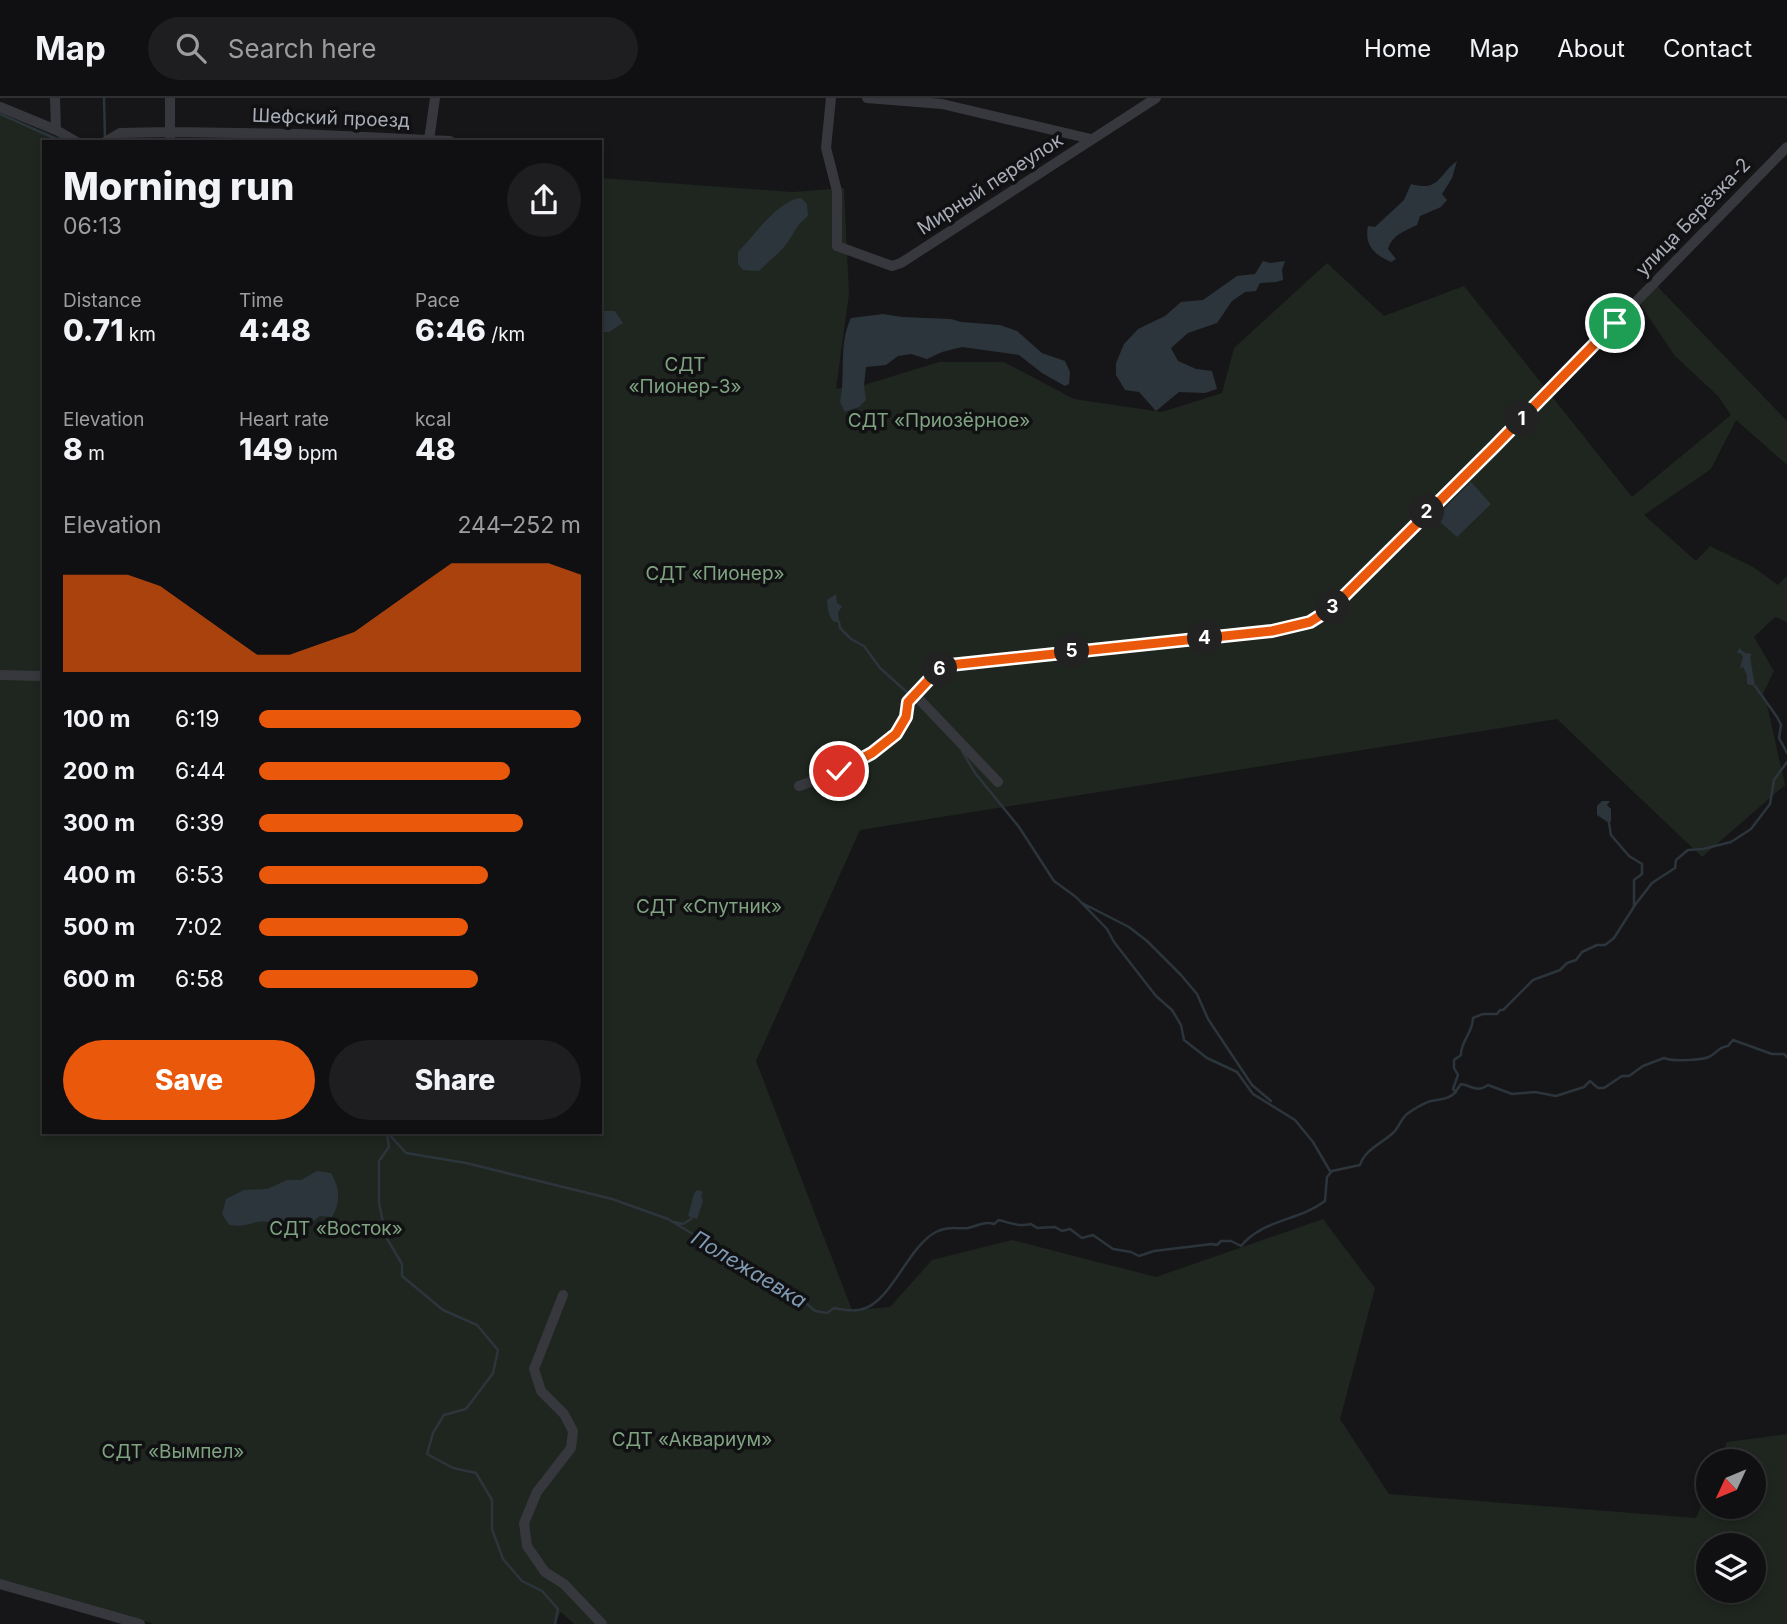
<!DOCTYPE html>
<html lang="en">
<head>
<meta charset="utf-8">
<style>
  :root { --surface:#101012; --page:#1e1e20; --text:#f1f3f6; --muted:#9c9d9f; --line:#303032; --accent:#ea580c }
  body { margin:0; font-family:Inter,sans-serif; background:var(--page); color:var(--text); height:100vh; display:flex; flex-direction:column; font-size:26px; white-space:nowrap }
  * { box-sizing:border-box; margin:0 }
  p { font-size:23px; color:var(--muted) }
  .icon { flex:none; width:38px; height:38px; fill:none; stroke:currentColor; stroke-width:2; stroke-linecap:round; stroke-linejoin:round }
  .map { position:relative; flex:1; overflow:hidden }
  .details { position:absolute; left:42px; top:42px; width:560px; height:994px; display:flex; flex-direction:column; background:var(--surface); border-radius:0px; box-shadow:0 4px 10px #0003,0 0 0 2px var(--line) }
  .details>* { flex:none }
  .needle { width:46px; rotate:226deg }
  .fabs { position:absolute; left:1696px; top:1351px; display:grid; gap:14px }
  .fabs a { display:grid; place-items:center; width:70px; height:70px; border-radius:50%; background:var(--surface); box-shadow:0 4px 10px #0003,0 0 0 2px var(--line); font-size:35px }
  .pin { position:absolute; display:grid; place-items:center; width:60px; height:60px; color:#fff; margin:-30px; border:4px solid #fff; border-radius:50%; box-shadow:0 2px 7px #0007 }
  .km { position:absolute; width:35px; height:35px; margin:-18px; border-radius:50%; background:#222; color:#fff; font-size:19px; line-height:35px; text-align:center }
  .round { display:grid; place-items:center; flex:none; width:74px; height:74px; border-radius:37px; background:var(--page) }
  .head { display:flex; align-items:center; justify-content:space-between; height:119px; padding:0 21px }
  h1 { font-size:38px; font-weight:800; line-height:52px }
  .metrics { display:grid; grid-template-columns:repeat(3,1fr); gap:10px; height:119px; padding:7px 21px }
  .metrics div { display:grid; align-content:center }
  .metrics b { font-size:30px; font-weight:800 }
  .metrics small { font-size:19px; font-weight:400 }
  .metrics p { font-size:19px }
  .chart { height:196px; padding:14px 21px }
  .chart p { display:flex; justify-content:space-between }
  .chart svg { width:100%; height:126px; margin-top:7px; fill:var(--accent); opacity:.7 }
  .primary-button { display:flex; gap:14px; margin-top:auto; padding:14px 21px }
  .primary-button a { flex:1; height:80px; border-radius:42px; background:var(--accent); color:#fff; font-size:28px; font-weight:800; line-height:80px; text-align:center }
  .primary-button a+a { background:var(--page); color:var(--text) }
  ul { padding:0 21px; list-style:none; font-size:23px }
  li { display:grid; grid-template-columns:112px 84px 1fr; align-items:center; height:52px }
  li i { height:18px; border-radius:9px; background:var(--accent) }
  header { display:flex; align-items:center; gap:42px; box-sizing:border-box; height:98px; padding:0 35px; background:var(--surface); border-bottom:2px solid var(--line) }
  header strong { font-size:33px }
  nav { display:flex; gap:38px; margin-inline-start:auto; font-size:24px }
  .search { width:490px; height:63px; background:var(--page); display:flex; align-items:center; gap:18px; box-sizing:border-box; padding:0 24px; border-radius:38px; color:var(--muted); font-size:26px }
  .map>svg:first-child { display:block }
</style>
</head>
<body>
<header>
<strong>Map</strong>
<div class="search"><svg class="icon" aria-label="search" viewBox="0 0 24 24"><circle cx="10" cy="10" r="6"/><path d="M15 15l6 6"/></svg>Search here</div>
<nav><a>Home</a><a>Map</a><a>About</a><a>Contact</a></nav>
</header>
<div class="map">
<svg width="1787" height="1526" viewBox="0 0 1787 1526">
  <rect width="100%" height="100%" fill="#161618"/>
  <path fill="#1e261f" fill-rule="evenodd" d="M0,16L70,44H44V1034H600V80L793,94L844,90L849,196L836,291L864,287L939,264H1004L1074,301L1162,314L1222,295L1234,250L1327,165L1384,218L1464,188L1632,399L1731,317L1718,298L1675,258L1640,206L1657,188L1787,323V367L1736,322L1711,371L1644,417L1696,463L1710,448L1753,469L1778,487L1787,478V524L1775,519L1754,539L1774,573L1763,596L1766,602L1785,687L1702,759L1557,621L860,732L756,963L852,1212L890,1209L932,1162L1012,1142L1156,1179L1323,1121L1375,1190L1340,1321L1389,1396L1696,1420L1708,1391V1409H1754V1363H1719L1727,1344L1787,1336V1526H574L561,1514L554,1526H154L0,1484ZM1708,1447H1754V1493H1708Z"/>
  <path fill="#2c353c" d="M1457,63L1452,80L1442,96L1447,102L1441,109L1420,118L1417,127C1405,133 1392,137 1388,151L1396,161L1391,164C1375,157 1364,148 1368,128L1375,129L1404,102L1411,86C1440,94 1438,77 1457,63Z
    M801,100L807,106L808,118C793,130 795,136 784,149C776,158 767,165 759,173L743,172L738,166V154C754,138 778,102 801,100Z
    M1263,163L1270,165L1285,163L1282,172L1283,182L1276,184L1260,185L1256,193L1245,194L1232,203L1217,225L1188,235L1171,250L1178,263L1196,271L1212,273L1217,291L1205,295L1179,294L1156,313L1139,294L1125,292L1116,277V265L1124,246L1138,231L1165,218L1181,204L1203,202L1237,178L1255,176Z
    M603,213H615L623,225L609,234H600V214Z
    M883,216L902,219L951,221L961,224L1000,227L1017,233L1042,255L1065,263L1070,274L1069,286L1065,288L1042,275L1019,257L962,249L942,254L927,261L911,256L898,258L886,267L866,269L864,287L866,302L859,309L845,314L840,304C846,275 838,247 851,220Z
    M1471,384L1491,406L1457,439L1440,424L1437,418Z
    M836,496L837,505L842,508L838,515L839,524H834C828,518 828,511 827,502Z
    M1739,550L1745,555L1752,556L1750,559L1755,588L1747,586V577L1743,569L1740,570L1743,559L1740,555H1737Z
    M1602,703H1610L1607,707L1611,711V723L1609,725L1597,717V708Z
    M317,1073L331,1075C340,1091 341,1103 332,1119L320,1118L308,1128L291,1122C275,1128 270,1122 257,1124C244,1127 243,1129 229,1127L222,1116L226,1101L244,1092L267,1091L287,1082H301Z
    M697,1092L703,1094L701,1097L703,1103L697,1121L688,1118L694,1096Z"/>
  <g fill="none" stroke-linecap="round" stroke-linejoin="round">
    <path stroke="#2c353c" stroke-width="2.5" d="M104,0L105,40
      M0,16L63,44
      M839,524L840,530L851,541L864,548L880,570L910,597
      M1755,588L1777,619L1781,627L1779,640L1787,655
      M962,653L975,675L1019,729L1054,783L1076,799L1107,831L1114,844L1156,898L1172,912L1181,927L1184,942L1207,960L1237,974L1253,996L1295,1022L1313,1044L1330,1073
      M1609,725L1611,737L1629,758L1642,766V776L1634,782V808
      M1082,805L1129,829L1147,843L1181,877L1197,896L1208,921L1252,987L1271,1003
      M1456,993L1461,986C1473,988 1476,995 1488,987L1512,996L1535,994L1556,998L1584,989L1590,983L1598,990H1604L1622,978H1629L1643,968L1664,960C1673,964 1701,962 1709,959C1717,955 1718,949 1728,948L1733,942L1772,956H1784L1787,959
      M387,1034L406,1055L466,1065L612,1101L668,1121L780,1189L788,1198L798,1204L806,1205L815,1213L827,1215L834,1210C843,1212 857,1214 866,1210C893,1199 909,1148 936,1134C947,1128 957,1131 968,1130C978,1128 984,1123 994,1126L999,1122C1010,1125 1020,1129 1031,1126L1037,1130L1055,1129L1062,1133L1070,1131L1082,1140L1093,1137L1113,1151L1131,1154L1139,1158L1154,1153L1212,1146L1217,1147L1221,1143H1231L1241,1148C1263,1121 1299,1123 1325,1103L1327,1079L1332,1073L1360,1067C1365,1051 1383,1045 1394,1034C1399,1029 1401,1021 1407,1016C1412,1012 1424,1005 1431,1003C1440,1001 1448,1002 1456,994L1453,991L1458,977L1454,970V962L1461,957C1460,944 1473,935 1473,920L1483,916H1497L1500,912H1503L1533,882L1560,872L1567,865L1576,862L1582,854L1597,847H1605L1614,840L1635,807L1652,785L1675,770L1676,762L1688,752L1703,751L1731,744L1751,731L1770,706L1774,682L1787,664
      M387,1036L389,1049L379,1063V1105L386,1139L402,1166V1178L443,1212L477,1227L498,1252L493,1275L466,1311L444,1317L433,1335L427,1356L453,1370L476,1375L492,1402V1431L503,1461L522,1483L542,1493L558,1511L555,1526
      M675,1124L683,1126L691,1121L692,1118"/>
    <path stroke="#37383d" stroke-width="10" d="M55,0L56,32L77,44
      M831,0L826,50L837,93V148L892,168L901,165L1156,0
      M867,0L942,6L1091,41
      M0,9L56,32
      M429,42L435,0
      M105,44L120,35L170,34L300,36L450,43
      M170,44V0
      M0,577L44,578
      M916,598L998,684
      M799,688C832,676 870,664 895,637C903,629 904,618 908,608C910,599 941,571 950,567L1272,533L1310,524L1332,510L1495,348L1787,49
      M563,1197L534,1271L541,1293L564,1316L573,1333L571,1350L537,1394L524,1425L527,1448L545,1474L564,1486L602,1526
      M0,1486L140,1526"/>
  </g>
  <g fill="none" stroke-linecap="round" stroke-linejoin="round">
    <g stroke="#fff" stroke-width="14">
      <path id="route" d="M839,673L872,655L896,636L906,619L908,604L937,573L950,567L1272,533L1310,524L1332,510L1495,348L1615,225"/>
    </g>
    <use href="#route" stroke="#ea580c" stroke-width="9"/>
  </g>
  <g text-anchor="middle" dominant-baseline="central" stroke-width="7" stroke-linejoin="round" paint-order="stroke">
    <g font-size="19" fill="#a8adb8" stroke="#111113">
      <text transform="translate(331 20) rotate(2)">Шефский проезд</text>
      <text transform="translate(990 86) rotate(-33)">Мирный переулок</text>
      <text transform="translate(1693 119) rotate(-46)">улица Берёзка-2</text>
    </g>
    <g font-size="19" fill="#7fa381" stroke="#111113">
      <text x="685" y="266">СДТ<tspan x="685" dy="22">«Пионер-3»</tspan></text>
      <text x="939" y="322">СДТ «Приозёрное»</text>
      <text x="715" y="475">СДТ «Пионер»</text>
      <text x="709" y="808">СДТ «Спутник»</text>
      <text x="336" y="1130">СДТ «Восток»</text>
      <text x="692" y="1341">СДТ «Аквариум»</text>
      <text x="173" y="1353">СДТ «Вымпел»</text>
    </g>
    <g font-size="21" font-style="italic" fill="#7f9bb3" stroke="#111113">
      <text transform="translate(749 1171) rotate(31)">Полежаевка</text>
    </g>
  </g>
</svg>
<div class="fabs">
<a><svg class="needle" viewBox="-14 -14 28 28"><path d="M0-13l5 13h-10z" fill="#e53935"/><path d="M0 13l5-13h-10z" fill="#9c9d9f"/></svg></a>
<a><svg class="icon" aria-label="layers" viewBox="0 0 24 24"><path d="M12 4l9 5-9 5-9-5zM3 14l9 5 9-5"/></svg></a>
</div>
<div class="pin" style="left:1615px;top:225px;background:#1e9e55"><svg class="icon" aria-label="arrive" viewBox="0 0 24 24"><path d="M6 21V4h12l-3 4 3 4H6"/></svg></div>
<div class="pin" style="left:839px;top:673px;background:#d93025"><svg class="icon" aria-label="check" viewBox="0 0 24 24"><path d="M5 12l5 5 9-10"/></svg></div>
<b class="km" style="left:1522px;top:321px">1</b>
<b class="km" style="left:1427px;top:414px">2</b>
<b class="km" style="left:1333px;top:509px">3</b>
<b class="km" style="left:1205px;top:540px">4</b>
<b class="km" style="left:1072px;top:553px">5</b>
<b class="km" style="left:940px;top:571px">6</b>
<section class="details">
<div class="head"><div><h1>Morning run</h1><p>06:13</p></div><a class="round"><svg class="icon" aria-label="share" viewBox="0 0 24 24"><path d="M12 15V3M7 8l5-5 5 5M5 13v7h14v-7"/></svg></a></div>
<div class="metrics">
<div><p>Distance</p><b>0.71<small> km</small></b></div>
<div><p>Time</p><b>4:48</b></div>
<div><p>Pace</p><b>6:46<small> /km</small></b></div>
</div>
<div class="metrics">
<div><p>Elevation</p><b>8<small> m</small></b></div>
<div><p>Heart rate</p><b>149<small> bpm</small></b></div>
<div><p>kcal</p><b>48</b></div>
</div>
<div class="chart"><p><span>Elevation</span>244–252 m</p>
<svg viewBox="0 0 160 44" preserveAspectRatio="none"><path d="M0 44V10L10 10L20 10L30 14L40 22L50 30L60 38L70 38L80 34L90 30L100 22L110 14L120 6L130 6L140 6L150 6L160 10V44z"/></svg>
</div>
<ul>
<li><b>100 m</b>6:19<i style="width:100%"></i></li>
<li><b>200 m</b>6:44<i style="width:78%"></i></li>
<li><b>300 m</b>6:39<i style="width:82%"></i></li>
<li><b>400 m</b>6:53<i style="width:71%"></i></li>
<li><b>500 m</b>7:02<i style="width:65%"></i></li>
<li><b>600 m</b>6:58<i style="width:68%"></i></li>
</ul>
<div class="primary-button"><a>Save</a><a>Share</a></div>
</section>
</div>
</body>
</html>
